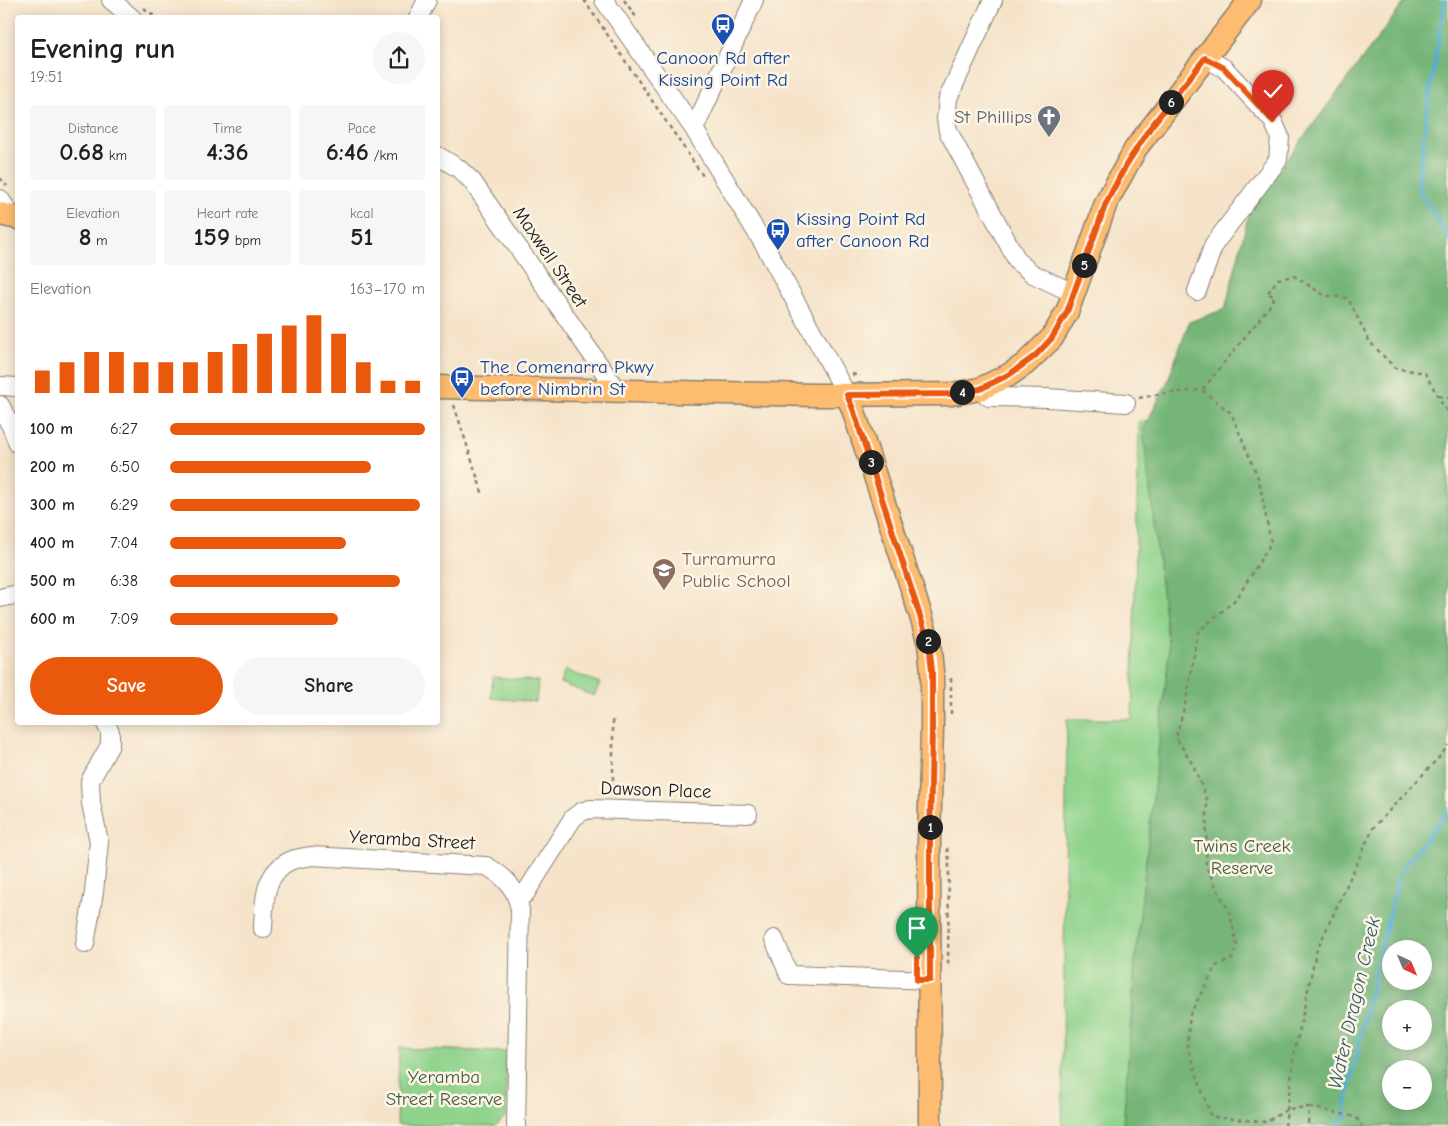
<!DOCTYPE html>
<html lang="en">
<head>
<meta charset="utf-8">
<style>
  :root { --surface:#fff; --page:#f6f6f6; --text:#202124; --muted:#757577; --accent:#ea580c }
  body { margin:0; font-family:"Comic Neue",sans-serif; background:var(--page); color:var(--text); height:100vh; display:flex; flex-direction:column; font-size:19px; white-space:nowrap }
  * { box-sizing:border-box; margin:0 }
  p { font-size:16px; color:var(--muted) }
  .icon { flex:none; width:28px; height:28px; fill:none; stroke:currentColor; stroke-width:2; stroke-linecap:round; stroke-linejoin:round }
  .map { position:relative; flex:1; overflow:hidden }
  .details { position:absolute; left:15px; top:15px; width:425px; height:710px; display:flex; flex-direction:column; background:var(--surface); border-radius:5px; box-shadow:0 2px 12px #0003 }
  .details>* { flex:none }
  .needle { width:32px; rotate:136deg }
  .controls { position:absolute; left:1382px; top:940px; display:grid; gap:10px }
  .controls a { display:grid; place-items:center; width:50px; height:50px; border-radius:50%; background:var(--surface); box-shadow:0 2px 12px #0003; font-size:25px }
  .pin { position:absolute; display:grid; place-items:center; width:42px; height:42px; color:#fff; margin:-51px -21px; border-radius:50% 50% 50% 0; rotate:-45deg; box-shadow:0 0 5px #0007 }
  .pin .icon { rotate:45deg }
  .km { position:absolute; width:25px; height:25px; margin:-12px; border-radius:50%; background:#222; color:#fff; font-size:14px; line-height:25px; text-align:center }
  .round { display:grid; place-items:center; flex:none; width:52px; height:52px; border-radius:26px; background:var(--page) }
  .summary { display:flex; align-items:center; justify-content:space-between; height:85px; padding:0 15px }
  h1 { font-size:28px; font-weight:600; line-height:38px }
  .stats { display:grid; grid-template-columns:repeat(3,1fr); gap:8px; height:85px; padding:5px 15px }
  .stats div { display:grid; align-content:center; border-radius:5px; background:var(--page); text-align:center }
  .stats b { font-size:25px; font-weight:600 }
  .stats small { font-size:14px; font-weight:400 }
  .stats p { font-size:14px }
  .chart { height:140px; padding:10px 15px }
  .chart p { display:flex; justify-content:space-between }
  .chart svg { width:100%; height:90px; margin-top:5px; stroke:var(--accent); stroke-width:6 }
  .action { display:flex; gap:10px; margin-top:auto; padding:10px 15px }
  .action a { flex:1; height:58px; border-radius:30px; background:var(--accent); color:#fff; font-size:20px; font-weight:600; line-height:58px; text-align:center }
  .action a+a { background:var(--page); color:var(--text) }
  ul { padding:0 15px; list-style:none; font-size:16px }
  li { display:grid; grid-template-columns:80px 60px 1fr; align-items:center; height:38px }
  li i { height:12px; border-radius:6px; background:var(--accent) }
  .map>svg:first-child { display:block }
</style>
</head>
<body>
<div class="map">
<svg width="1448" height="1126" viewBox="0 0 1448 1126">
  <rect width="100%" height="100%" fill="#fcf5e5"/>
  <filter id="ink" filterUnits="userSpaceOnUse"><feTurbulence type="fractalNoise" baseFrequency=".02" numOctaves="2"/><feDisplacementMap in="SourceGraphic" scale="10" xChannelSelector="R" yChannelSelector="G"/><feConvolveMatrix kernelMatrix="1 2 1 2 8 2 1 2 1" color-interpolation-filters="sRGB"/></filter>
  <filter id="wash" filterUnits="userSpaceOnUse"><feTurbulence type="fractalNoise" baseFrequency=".0096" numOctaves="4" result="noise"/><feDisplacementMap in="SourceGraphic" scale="20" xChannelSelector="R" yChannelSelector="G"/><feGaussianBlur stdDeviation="1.12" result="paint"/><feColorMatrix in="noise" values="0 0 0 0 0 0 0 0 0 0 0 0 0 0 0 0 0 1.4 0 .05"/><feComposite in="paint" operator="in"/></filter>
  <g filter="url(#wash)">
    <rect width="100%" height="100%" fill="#f5e3c9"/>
    <path fill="#90d38c" stroke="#567854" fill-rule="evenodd" d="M1139,421L1448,429V1126H1062L1067,719H1132ZM1391,949H1424V981H1391ZM1391,1009H1424V1041H1391ZM1391,1069H1424V1101H1391Z
      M565,670L600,683L594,696L560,683Z
      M493,677L538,681L536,702L491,698Z
      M399,1048L506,1052V1116L496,1126L397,1125Z"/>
    <path fill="#74b578" stroke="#48684a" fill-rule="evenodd" d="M1406,0H1448V1126H1123L1136,951L1169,652L1143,430L1167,383L1189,322L1225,309L1250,209ZM1391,949H1424V981H1391ZM1391,1009H1424V1041H1391ZM1391,1069H1424V1101H1391Z"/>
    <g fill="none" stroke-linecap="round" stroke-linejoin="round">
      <path stroke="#55add2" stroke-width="4" d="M1445,0L1427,110L1418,188L1448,238
        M1338,1126L1347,1114L1345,1108L1373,980L1400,872L1448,811"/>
    </g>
  </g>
  <g filter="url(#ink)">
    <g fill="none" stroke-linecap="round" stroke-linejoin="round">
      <g stroke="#888072" stroke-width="20">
        <path id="minor" d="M111,0L132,18
          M604,0L694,129L765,246L847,395
          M993,0L948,98L946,119L948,131L1018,262L1033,274L1073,293
          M418,18L427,0
          M694,129L754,0
          M438,156L458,168L472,181L618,392
          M0,199L11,216
          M1197,291L1214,244L1278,160L1280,137L1273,121L1224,68L1205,58
          M0,386L18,387
          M980,389L989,397L1047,398L1126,403
          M0,405L12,428L18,444
          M0,598L18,594
          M518,898L525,894L573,818L581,812L590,809L748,814
          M263,929C264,903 263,872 292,860C298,858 305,857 312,856L486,866C505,876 517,889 520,910L516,1126
          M774,939L789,975L932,980
          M85,944L94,892L99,842L91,803L90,781L110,745V732L105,722"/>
      </g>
      <g stroke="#888072" stroke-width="25">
        <path id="major" d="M0,214L18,218
          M438,387L816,395L952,394L980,389L1009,375L1025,364L1052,338L1067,312L1106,203L1136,148L1250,0
          M847,395L853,409L921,616L929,644L932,671V727L929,841L930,1126"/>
      </g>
      <path stroke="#888072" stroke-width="2.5" stroke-dasharray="4 4" stroke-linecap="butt" d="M584,0L703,176
        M624,0L636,17
        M144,8L157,18
        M0,178L7,186
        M852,374L860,376
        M1203,389L1269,307L1275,296L1267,294L1278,279L1294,276L1324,295L1348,298L1369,341L1395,368L1425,373L1448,414
        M1439,396L1448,398
        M1139,398L1166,393L1202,390L1231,413L1259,480L1271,543L1237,598L1198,632L1186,701L1176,737L1194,767L1207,800L1206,867L1230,914L1237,945L1232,959L1216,966L1190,1014L1187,1046L1211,1117L1266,1122L1288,1109L1309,1107L1308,1126
        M454,405L483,495
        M951,678V715
        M613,796V717
        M947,848L949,859L948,967
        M1310,1107L1356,1117L1362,1126
        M1285,1126L1294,1055L1316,952L1373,828L1442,754L1448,745"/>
      <use href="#minor" stroke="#fff" stroke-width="18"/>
      <use href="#major" stroke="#febc70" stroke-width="22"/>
    </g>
  </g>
  <g fill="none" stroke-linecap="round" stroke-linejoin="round" filter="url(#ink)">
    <g stroke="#fff" stroke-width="10">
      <path id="route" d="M917,958V980H930V841L932,728V671L929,644L853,409L847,395L952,394L980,389L1010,374L1035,356L1052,338L1067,312L1106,203L1126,165L1150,128L1205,58L1224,68L1273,121"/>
    </g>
    <use href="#route" stroke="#ea580c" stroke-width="6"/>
  </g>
  <defs>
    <g id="bus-pin" transform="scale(1.25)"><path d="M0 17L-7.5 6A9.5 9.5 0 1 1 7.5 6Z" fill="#1a4fb4" stroke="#fcf5e5"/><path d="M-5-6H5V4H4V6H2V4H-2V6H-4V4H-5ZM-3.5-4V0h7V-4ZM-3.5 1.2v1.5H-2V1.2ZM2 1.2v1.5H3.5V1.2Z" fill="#fff"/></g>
    <g id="church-pin" transform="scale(1.25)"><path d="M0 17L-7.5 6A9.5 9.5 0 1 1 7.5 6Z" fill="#6b7280" stroke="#fcf5e5"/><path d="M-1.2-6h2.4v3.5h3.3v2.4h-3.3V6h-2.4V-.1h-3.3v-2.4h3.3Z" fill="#fff"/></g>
    <g id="school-pin" transform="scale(1.25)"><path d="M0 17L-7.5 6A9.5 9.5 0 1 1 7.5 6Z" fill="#8d6e63" stroke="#fcf5e5"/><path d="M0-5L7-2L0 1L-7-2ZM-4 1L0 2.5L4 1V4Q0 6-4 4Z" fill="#fff"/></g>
  </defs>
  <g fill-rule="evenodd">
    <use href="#bus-pin" x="723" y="25"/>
    <use href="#church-pin" x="1049" y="117"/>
    <use href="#bus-pin" x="778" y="230"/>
    <use href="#bus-pin" x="462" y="378"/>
    <use href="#school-pin" x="664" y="570"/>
  </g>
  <g text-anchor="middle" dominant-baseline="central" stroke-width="5" stroke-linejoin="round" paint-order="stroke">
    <g font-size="19" fill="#164399" stroke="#fcf5e5" text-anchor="start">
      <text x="723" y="58" text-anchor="middle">Canoon Rd after<tspan x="723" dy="22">Kissing Point Rd</tspan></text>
      <text x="796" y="219">Kissing Point Rd<tspan x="796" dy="22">after Canoon Rd</tspan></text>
      <text x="480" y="367">The Comenarra Pkwy<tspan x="480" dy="22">before Nimbrin St</tspan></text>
    </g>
    <g font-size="19" fill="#5b616d" stroke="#fcf5e5" text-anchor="end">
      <text x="1032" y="117">St Phillips</text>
    </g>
    <g font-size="19" fill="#1c1c1c" stroke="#fcf5e5">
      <text transform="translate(550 257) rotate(56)">Maxwell Street</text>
      <text transform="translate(656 790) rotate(2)">Dawson Place</text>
      <text transform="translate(412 840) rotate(3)">Yeramba Street</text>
    </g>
    <g font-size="19" fill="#785e54" stroke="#fcf5e5" text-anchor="start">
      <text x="682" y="559">Turramurra<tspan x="682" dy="22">Public School</tspan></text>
    </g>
    <g font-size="19" fill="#455c43" stroke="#fcf5e5">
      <text x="1242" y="846">Twins Creek<tspan x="1242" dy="22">Reserve</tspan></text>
      <text x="444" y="1077">Yeramba<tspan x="444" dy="22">Street Reserve</tspan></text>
    </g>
    <g font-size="20" font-style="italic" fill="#365d6e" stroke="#fcf5e5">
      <text transform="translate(1354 1003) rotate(-77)">Water Dragon Creek</text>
    </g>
  </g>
</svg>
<div class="controls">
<a><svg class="needle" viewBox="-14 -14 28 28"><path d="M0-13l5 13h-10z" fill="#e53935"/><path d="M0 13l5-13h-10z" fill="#757577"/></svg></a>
<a>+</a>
<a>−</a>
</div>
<div class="pin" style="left:917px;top:958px;background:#1e9e55"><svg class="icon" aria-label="arrive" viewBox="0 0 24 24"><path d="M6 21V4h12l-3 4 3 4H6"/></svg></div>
<div class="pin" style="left:1273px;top:121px;background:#d93025"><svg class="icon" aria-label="check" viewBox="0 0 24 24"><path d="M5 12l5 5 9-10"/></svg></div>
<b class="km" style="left:930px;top:827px">1</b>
<b class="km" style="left:928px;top:641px">2</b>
<b class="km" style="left:871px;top:462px">3</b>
<b class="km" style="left:962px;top:392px">4</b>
<b class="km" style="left:1084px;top:265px">5</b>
<b class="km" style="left:1171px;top:102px">6</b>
<section class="details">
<div class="summary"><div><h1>Evening run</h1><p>19:51</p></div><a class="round"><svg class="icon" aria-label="share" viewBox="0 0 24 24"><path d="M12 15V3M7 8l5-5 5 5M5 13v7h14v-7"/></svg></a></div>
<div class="stats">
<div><p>Distance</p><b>0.68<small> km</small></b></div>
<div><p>Time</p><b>4:36</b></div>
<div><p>Pace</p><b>6:46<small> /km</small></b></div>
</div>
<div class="stats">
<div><p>Elevation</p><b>8<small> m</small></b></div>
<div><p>Heart rate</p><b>159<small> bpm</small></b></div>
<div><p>kcal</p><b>51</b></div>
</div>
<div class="chart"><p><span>Elevation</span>163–170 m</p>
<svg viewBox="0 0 160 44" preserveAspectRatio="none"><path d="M5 44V33M15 44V29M25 44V24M35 44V24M45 44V29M55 44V29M65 44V29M75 44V24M85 44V20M95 44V15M105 44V11M115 44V6M125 44V15M135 44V29M145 44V38M155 44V38"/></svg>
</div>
<ul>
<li><b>100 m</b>6:27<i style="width:100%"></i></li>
<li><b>200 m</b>6:50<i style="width:79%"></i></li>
<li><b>300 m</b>6:29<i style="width:98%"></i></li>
<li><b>400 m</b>7:04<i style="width:69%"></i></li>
<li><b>500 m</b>6:38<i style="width:90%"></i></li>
<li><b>600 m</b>7:09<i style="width:66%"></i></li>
</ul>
<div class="action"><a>Save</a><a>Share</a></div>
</section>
</div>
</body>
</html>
